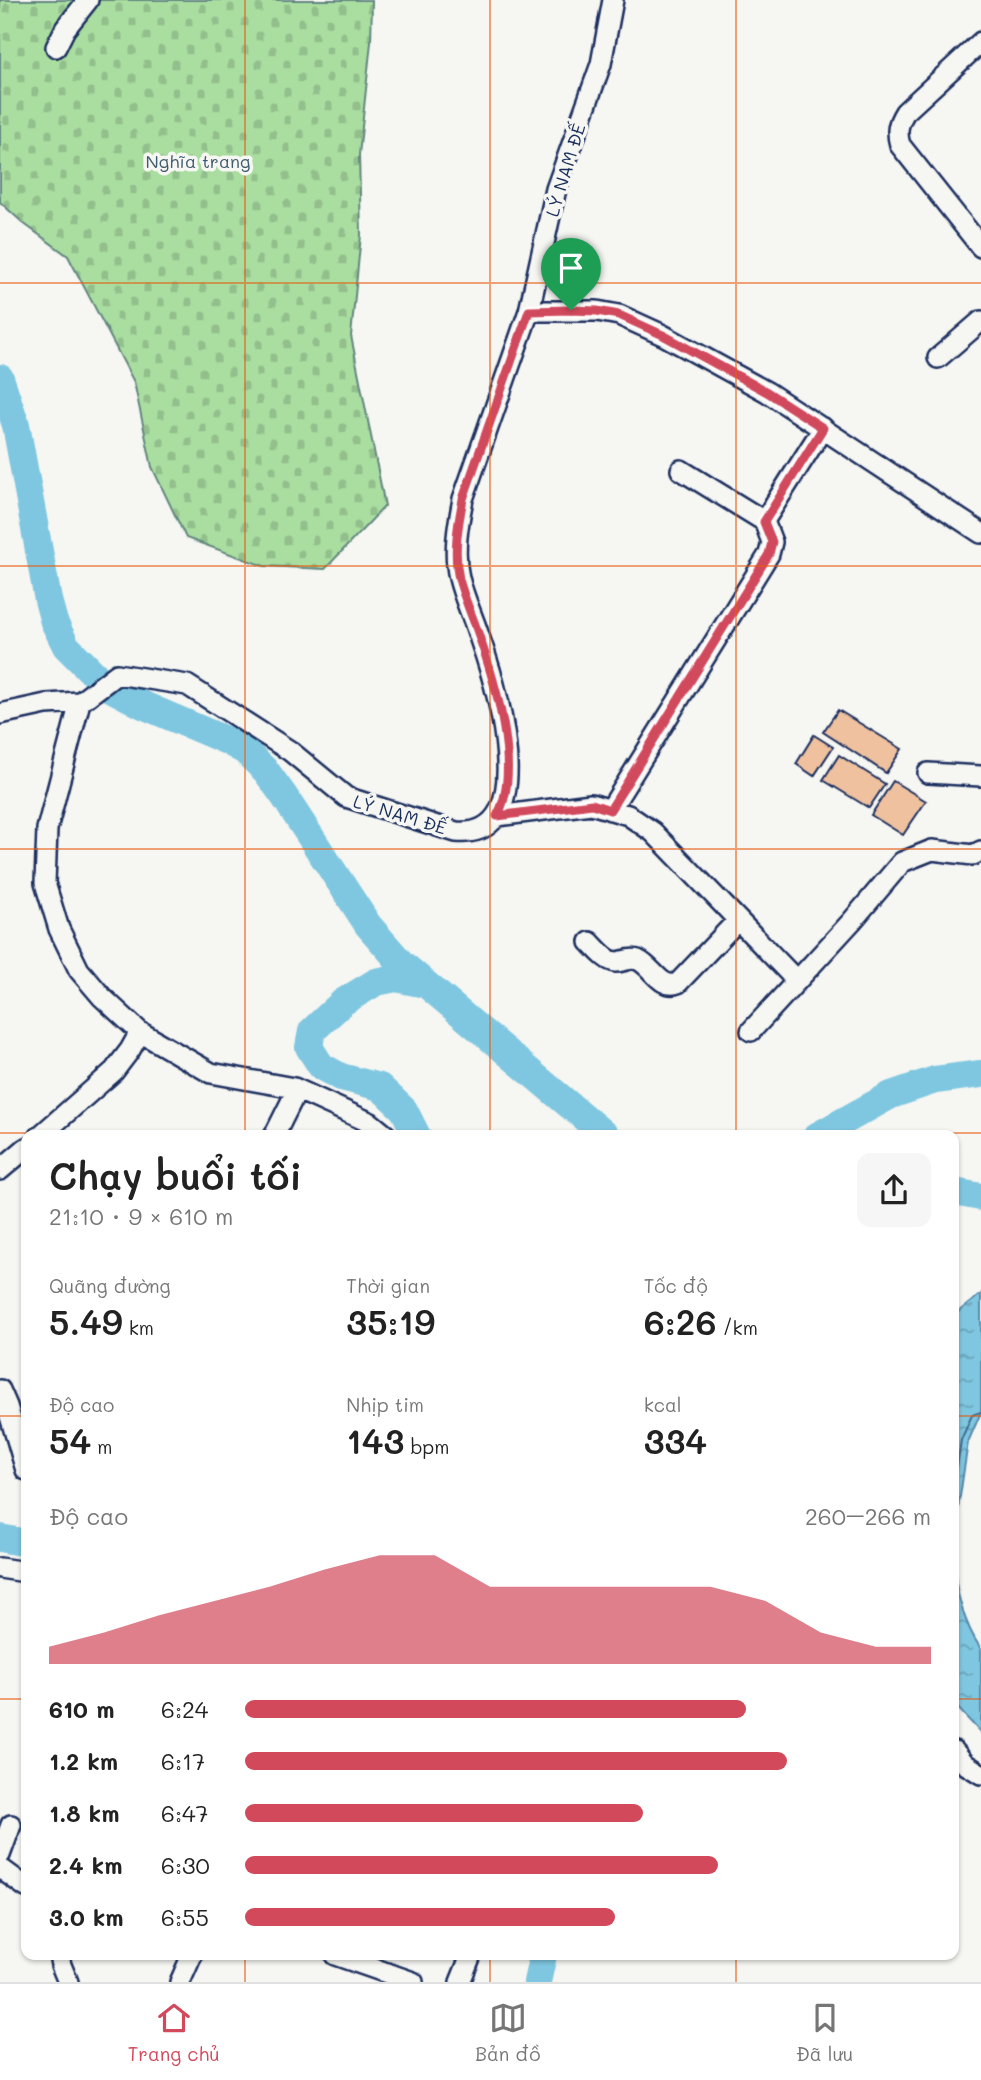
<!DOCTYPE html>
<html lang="vi">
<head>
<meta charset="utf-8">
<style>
  :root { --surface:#fff; --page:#f6f6f6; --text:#222; --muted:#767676; --line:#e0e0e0; --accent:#d1495b }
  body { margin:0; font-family:Mali,sans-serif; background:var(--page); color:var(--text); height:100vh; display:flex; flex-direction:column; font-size:26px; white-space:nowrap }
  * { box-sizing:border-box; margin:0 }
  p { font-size:23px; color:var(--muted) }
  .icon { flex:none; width:38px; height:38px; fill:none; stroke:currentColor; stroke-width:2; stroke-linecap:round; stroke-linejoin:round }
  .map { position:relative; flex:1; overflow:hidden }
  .side { position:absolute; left:21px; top:1130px; width:938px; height:830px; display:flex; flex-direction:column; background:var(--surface); border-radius:14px; box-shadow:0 2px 5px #0004 }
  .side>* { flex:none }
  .pin { position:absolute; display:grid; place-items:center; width:60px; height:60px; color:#fff; margin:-72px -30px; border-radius:50% 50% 50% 0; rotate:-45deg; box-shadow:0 0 7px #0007 }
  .pin .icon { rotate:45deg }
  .round { display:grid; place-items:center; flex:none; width:74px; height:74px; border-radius:14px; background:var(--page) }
  .summary { display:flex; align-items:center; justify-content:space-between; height:119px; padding:0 28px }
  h1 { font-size:38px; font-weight:600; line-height:52px }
  .metrics { display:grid; grid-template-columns:repeat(3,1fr); gap:10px; height:119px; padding:7px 28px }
  .metrics div { display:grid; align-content:center }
  .metrics b { font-size:35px; font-weight:600 }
  .metrics small { font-size:19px; font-weight:400 }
  .metrics p { font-size:19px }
  .chart { height:196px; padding:14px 28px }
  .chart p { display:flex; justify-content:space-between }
  .chart svg { width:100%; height:126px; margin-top:7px; fill:var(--accent); opacity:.7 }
  ul { padding:0 28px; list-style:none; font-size:23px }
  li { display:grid; grid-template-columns:112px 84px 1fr; align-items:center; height:52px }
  li i { height:18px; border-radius:9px; background:var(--accent) }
  .menu { display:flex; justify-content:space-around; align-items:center; height:98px; border-top:2px solid var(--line); background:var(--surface); font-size:19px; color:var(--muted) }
  .menu a { display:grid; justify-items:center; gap:4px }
  .menu .active { color:var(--accent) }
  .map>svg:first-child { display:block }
</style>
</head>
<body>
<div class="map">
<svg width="981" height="1982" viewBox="0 0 981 1982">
  <defs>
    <pattern id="cemetery-stones" width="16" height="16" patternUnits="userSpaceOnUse" patternTransform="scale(1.75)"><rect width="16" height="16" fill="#aadea0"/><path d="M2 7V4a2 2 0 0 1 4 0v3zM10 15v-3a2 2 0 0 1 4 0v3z" fill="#92bf8c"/></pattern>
    <pattern id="water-ripples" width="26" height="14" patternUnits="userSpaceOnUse" patternTransform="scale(1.75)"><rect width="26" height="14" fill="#7fc7e0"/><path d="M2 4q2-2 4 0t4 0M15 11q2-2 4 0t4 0" fill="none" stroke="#67a2b9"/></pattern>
  </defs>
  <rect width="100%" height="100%" fill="#f6f6f2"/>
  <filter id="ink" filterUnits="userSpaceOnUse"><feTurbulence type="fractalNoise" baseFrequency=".0143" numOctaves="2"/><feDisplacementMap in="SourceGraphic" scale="14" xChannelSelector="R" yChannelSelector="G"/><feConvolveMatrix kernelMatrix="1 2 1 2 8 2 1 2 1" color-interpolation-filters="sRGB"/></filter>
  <g filter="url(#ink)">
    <path fill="url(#cemetery-stones)" stroke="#62867f" stroke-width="2" d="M0,0H372L371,42L359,155L361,235L351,336L385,506L325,569L264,566L186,538L152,467L134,382L68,256L23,223L0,202Z"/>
    <path fill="url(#water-ripples)" stroke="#578aac" stroke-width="2" d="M981,1294V1412L968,1442L954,1537V1315Z
      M954,1561C955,1591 964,1624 981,1649V1733L954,1704Z"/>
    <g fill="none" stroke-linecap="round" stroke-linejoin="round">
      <path stroke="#436c92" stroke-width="2" d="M954,1488L961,1440L972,1415L981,1412"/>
      <path stroke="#7fc7e0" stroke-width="28" d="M0,378L16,425L48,600L54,622L66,646L105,685L143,705L225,740L245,751L266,771L284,796L368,925L401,963L606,1136
        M417,1136L404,1110L380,1087L341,1077L321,1066L309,1047L312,1031L343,1002L376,982L396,978L425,984
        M817,1136L891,1095L935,1080L981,1074
        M954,1192L981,1197
        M0,1538L26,1543
        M537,1982L543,1955"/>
    </g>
    <path fill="#efc19f" stroke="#1b2f5e" stroke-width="2" d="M838,710L902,749L886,773L823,732Z
      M814,735L833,747L814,776L796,764Z
      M839,755L885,784L869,808L823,780Z
      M893,781L926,801L903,835L871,815Z"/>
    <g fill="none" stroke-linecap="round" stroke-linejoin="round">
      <g stroke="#1b2f5e" stroke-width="24">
        <path id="minor" d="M981,42L905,112C898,123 896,131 900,145L981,247
          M56,47L65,29L88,0
          M529,311H597L619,315L663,335L767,392L981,533
          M938,358L981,321
          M681,470L764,521L823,428
          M0,714L46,704L80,702L117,674L187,685L290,751L346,797L456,832C544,840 495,682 480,639C474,619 464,599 459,578C453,552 458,525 463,499L529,311L556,189L601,64L613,0
          M928,773L981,776
          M610,810L769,554L772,542L764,521
          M497,816L591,804L628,815L653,832L797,981
          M590,942C596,948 606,961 616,962C623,962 630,957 638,960C653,967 661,990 678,983L738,920
          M751,1031L852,921L902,862L932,850L973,855L981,851
          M140,1032L211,1073L294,1088V1096L274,1136
          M294,1088L371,1123L387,1136
          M40,1136L114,1071L130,1050L140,1032L102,997L79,970L59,929L45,883L47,829L80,702
          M0,1170L26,1148
          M0,1390L7,1406L26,1470
          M0,1568L26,1572
          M954,1751L965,1764L981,1774
          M0,1855L11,1825
          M0,1868L26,1887
          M59,1955L61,1965L68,1982
          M335,1955L413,1982
          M180,1982L192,1955
          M460,1982L471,1955"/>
      </g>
      <use href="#minor" stroke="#f6f6f2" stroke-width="19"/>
    </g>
  </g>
  <g fill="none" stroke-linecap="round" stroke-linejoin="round" filter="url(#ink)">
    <g stroke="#fff" stroke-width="14">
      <path id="route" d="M571,310L597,311L619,315L663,335L767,392L823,428L764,522L772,542L769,554L610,810L592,804L497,816C522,772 496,685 480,639C474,619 464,599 459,579C453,552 458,525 463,499L529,311Z"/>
    </g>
    <use href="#route" stroke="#d1495b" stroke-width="9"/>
  </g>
  <path fill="none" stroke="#e8590c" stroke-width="2" stroke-opacity="0.55" d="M245,0V1136M490,0V1136M736,0V1136M0,283H981M0,566H981M0,849H981M0,1133H981M0,1416H26M954,1416H981M0,1699H26M954,1699H981M245,1955V1982M490,1955V1982M736,1955V1982"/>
  <g text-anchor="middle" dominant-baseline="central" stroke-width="7" stroke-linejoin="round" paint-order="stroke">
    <g font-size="18" fill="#3f5b6e" stroke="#f6f6f2">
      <text x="198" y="161">Nghĩa trang</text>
    </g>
    <g font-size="18" fill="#1b2f5e" stroke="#f6f6f2">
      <text transform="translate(565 170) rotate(-73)">LÝ NAM ĐẾ</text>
      <text transform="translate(400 814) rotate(17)">LÝ NAM ĐẾ</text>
    </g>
  </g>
</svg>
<div class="pin" style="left:571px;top:310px;background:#1e9e55"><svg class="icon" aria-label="arrive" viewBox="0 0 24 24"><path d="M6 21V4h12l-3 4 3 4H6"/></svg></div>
<section class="side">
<div class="summary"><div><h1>Chạy buổi tối</h1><p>21:10 · 9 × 610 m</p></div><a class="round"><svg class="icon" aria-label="share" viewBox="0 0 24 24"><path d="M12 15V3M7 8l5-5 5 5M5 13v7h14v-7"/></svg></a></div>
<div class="metrics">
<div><p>Quãng đường</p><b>5.49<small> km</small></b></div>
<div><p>Thời gian</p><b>35:19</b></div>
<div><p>Tốc độ</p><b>6:26<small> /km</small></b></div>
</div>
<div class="metrics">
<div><p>Độ cao</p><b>54<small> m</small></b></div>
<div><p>Nhịp tim</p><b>143<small> bpm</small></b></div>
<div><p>kcal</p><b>334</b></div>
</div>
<div class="chart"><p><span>Độ cao</span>260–266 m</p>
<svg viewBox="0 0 160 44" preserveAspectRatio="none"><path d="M0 44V38L10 33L20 27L30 22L40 17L50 11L60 6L70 6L80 17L90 17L100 17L110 17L120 17L130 22L140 33L150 38L160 38V44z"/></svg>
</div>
<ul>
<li><b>610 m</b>6:24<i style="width:73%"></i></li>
<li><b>1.2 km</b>6:17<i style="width:79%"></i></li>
<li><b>1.8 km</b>6:47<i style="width:58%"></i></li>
<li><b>2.4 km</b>6:30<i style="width:69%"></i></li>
<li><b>3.0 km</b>6:55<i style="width:54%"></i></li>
</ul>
</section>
</div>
<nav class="menu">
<a class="active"><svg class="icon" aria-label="home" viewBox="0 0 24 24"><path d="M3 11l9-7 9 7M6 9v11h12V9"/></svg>Trang chủ</a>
<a><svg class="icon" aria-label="map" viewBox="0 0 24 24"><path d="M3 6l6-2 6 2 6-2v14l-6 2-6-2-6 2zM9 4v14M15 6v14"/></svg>Bản đồ</a>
<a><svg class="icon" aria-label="saved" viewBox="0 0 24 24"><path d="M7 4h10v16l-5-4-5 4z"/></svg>Đã lưu</a>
</nav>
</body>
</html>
